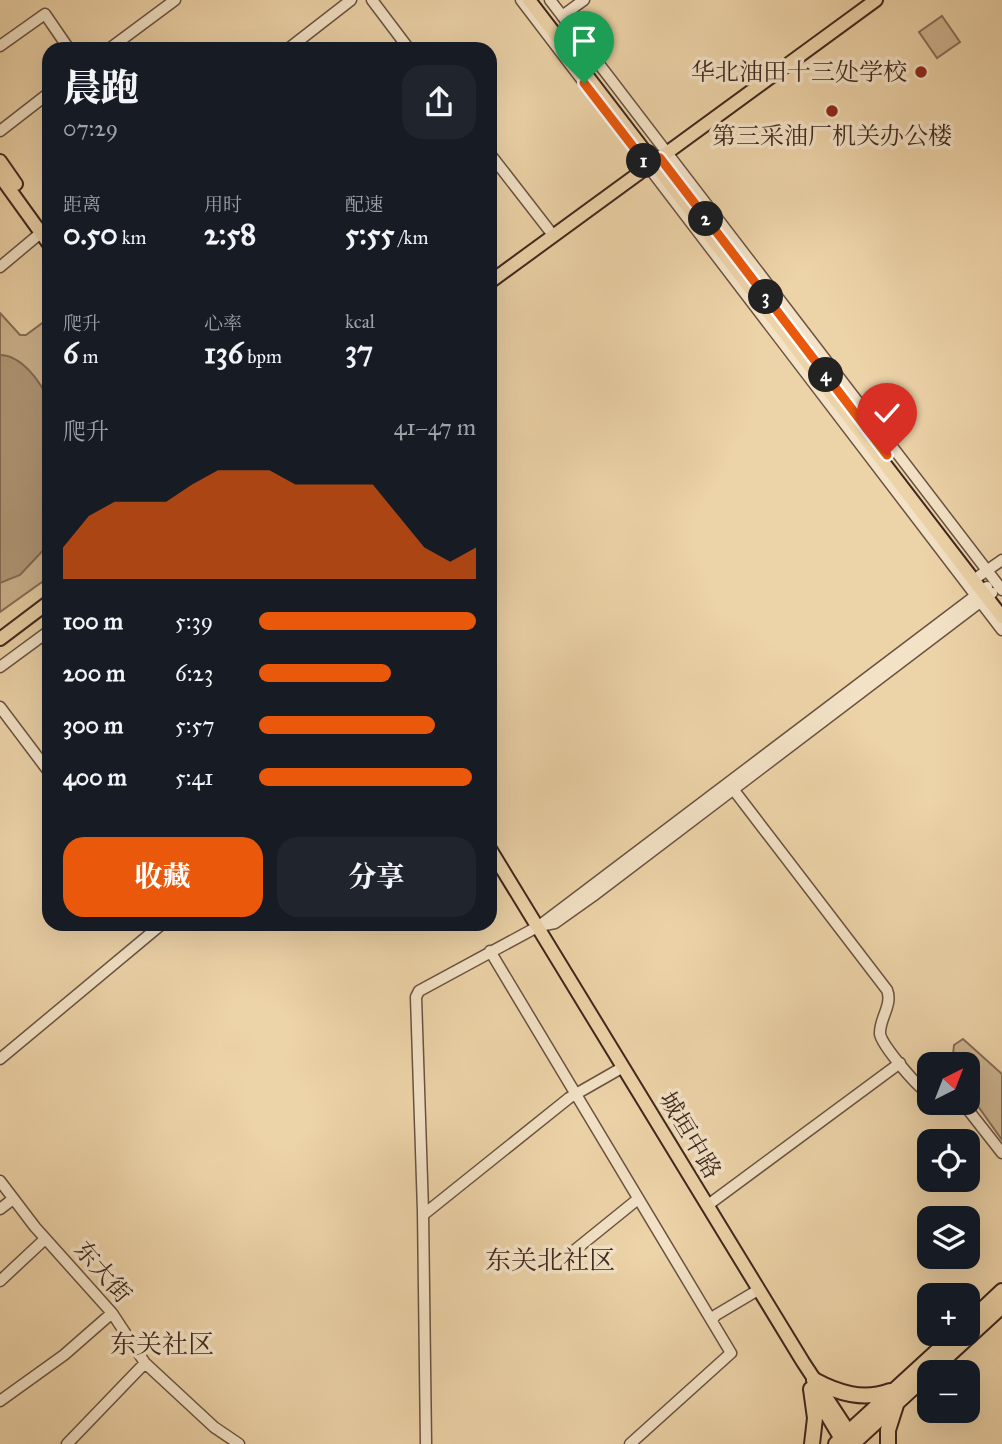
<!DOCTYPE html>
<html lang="zh">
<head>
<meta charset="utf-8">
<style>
  :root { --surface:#171b24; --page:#20242c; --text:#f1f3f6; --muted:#9ea1a6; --accent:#ea580c }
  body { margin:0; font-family:"IM FELL Great Primer","Noto Serif SC",serif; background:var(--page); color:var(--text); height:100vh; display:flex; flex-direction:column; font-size:26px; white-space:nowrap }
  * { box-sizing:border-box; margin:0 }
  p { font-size:23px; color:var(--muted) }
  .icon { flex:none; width:38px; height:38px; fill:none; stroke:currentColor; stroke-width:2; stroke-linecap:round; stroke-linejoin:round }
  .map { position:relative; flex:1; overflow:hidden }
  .details { position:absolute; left:42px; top:42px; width:455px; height:889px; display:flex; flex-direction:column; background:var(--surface); border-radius:21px; box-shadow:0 7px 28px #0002 }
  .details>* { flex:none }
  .needle { width:46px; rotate:42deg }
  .controls { position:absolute; left:917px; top:1052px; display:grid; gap:14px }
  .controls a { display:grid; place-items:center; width:63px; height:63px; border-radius:14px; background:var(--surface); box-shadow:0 7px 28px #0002; font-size:35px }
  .pin { position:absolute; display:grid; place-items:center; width:60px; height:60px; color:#fff; margin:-72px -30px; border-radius:50% 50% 50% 0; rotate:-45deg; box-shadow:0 0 7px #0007 }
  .pin .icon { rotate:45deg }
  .km { position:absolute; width:35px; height:35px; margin:-18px; border-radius:50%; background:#222; color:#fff; font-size:19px; line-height:35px; text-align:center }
  .round { display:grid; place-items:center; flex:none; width:74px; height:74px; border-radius:21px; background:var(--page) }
  .summary { display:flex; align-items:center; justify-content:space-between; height:119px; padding:0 21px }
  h1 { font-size:38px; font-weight:800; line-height:52px }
  .metrics { display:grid; grid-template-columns:repeat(3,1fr); gap:10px; height:119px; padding:7px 21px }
  .metrics div { display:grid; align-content:center }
  .metrics b { font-size:30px; font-weight:800 }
  .metrics small { font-size:19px; font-weight:400 }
  .metrics p { font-size:19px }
  .chart { height:196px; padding:14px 21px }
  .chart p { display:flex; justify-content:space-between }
  .chart svg { width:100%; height:126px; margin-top:7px; fill:var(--accent); opacity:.7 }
  .action { display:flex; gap:14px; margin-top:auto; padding:14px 21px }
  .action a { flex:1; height:80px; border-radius:21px; background:var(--accent); color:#fff; font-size:28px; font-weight:800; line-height:80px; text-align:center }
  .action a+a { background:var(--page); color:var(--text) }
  ul { padding:0 21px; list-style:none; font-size:23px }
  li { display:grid; grid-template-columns:112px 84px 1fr; align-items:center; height:52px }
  li i { height:18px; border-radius:9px; background:var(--accent) }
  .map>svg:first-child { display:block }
</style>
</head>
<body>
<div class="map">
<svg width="1002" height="1444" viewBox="0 0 1002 1444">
  <rect width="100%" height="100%" fill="#edd3a8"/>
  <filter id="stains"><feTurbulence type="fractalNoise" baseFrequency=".00286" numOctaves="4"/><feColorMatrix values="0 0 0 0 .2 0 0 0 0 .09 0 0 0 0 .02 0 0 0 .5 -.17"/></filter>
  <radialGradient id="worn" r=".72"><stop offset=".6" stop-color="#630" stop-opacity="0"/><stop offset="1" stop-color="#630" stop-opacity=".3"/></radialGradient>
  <path fill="#cfb691" stroke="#876e58" stroke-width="2" d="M942,16L960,42L937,58L919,32Z
    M0,313L20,335H26L49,318V577L0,612Z
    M963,1039L1002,1074V1140L968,1092V1064H952L954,1045Z"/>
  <path fill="#b29979" stroke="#846b55" stroke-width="2" d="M0,355C21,355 43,383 48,402C52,415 49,432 49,446C49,478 49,511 49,544L20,575L0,583Z"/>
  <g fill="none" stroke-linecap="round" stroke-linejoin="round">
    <g stroke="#6a5241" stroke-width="13">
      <path id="minor" d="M372,0L409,49
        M521,0L1002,630
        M550,0L1002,590
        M562,16L584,0
        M0,46L45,14L69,49
        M109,49L175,0
        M288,49L351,0
        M0,131L49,93
        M490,154L549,230
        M0,267L49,226
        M979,576L1002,560
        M0,667L49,631
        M0,707L49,772
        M733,789L887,990C893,1005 879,1019 880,1034C882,1045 919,1090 929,1093
        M539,926L555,923L593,896L992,593
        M490,951L731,1353L630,1444
        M0,1059L162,924
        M962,1102L1002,1153
        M0,1181L35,1227L112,1313L145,1363L214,1427L239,1444
        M708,1205L900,1063
        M0,1209L13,1199
        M423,1215L569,1098L618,1070
        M570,1254L638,1199
        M0,1281L45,1239
        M712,1320L716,1315L753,1293
        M0,1401L64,1355L112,1313
        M67,1444L145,1363
        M426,1444L423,1211L416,997L419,991L539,926L987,587"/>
    </g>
    <g stroke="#3f271f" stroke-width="16">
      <path id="major" d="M529,0L1002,617
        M0,161L16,184
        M0,176L49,244
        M490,282L876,0
        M0,639L49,602
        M490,849L803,1362L853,1438
        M816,1397L844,1444"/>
    </g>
    <g stroke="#3f271f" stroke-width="18">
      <path id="highway" d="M968,1323L1002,1291
        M930,1372L1002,1306
        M814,1380C838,1393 863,1401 890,1391
        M811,1389L815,1418L812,1444
        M836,1444L956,1334
        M852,1444L929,1373
        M888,1444V1430L896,1405"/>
    </g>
    <use href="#minor" stroke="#f3e2c6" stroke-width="10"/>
    <use href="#major" stroke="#edd3a8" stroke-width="12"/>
    <use href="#highway" stroke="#edd3a8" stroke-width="14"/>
  </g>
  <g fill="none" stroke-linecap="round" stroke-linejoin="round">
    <g stroke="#fff" stroke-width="14">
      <path id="route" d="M584,83L648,166L660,158L887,455"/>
    </g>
    <use href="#route" stroke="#ea580c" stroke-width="9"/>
  </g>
  <g fill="#8f2418" stroke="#f3e2c6" stroke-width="2.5">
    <circle cx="921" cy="72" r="7"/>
    <circle cx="832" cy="111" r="7"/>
  </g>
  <g text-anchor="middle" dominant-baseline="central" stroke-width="7" stroke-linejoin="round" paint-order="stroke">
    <g font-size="24" fill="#3f271f" stroke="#f3e2c6" text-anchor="end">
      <text x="907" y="72">华北油田十三处学校</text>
      <text x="832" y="136" text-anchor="middle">第三采油厂机关办公楼</text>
    </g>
    <g font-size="24" fill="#3f271f" stroke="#f3e2c6">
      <text transform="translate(690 1135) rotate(59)">城垣中路</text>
      <text transform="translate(103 1272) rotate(49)">东大街</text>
    </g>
    <g font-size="26" fill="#3f271f" stroke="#f3e2c6">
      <text x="550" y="1260">东关北社区</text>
      <text x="162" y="1344">东关社区</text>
    </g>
  </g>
  <rect width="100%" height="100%" filter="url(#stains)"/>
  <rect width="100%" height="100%" fill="url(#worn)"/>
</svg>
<div class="controls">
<a><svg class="needle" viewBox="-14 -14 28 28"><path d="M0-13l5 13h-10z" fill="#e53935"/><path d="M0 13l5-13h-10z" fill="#9ea1a6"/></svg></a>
<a><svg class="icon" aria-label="locate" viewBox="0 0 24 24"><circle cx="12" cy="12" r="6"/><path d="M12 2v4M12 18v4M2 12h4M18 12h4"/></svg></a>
<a><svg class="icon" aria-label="layers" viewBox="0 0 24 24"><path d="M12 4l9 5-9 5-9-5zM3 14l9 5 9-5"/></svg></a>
<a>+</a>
<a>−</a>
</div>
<div class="pin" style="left:584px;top:83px;background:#1e9e55"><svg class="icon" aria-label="arrive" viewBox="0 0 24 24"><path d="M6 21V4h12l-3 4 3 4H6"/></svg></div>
<div class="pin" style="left:887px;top:455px;background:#d93025"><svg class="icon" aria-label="check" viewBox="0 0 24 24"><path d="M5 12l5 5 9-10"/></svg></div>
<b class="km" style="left:644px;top:161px">1</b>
<b class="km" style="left:706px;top:219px">2</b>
<b class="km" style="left:766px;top:297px">3</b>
<b class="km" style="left:826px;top:375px">4</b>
<section class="details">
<div class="summary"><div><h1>晨跑</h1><p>07:29</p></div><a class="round"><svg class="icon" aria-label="share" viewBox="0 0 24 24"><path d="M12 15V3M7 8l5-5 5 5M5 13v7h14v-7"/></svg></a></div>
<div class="metrics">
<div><p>距离</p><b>0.50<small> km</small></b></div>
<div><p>用时</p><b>2:58</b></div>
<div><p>配速</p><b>5:55<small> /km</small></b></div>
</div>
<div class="metrics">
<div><p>爬升</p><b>6<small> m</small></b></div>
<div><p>心率</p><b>136<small> bpm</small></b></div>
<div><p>kcal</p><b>37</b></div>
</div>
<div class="chart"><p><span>爬升</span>41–47 m</p>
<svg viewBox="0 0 160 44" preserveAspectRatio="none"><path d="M0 44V33L10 22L20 17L30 17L40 17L50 11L60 6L70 6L80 6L90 11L100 11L110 11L120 11L130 22L140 33L150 38L160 33V44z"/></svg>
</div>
<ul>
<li><b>100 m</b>5:39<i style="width:100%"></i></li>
<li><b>200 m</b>6:23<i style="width:61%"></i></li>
<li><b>300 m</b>5:57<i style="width:81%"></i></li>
<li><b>400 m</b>5:41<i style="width:98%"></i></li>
</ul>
<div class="action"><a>收藏</a><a>分享</a></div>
</section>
</div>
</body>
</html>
